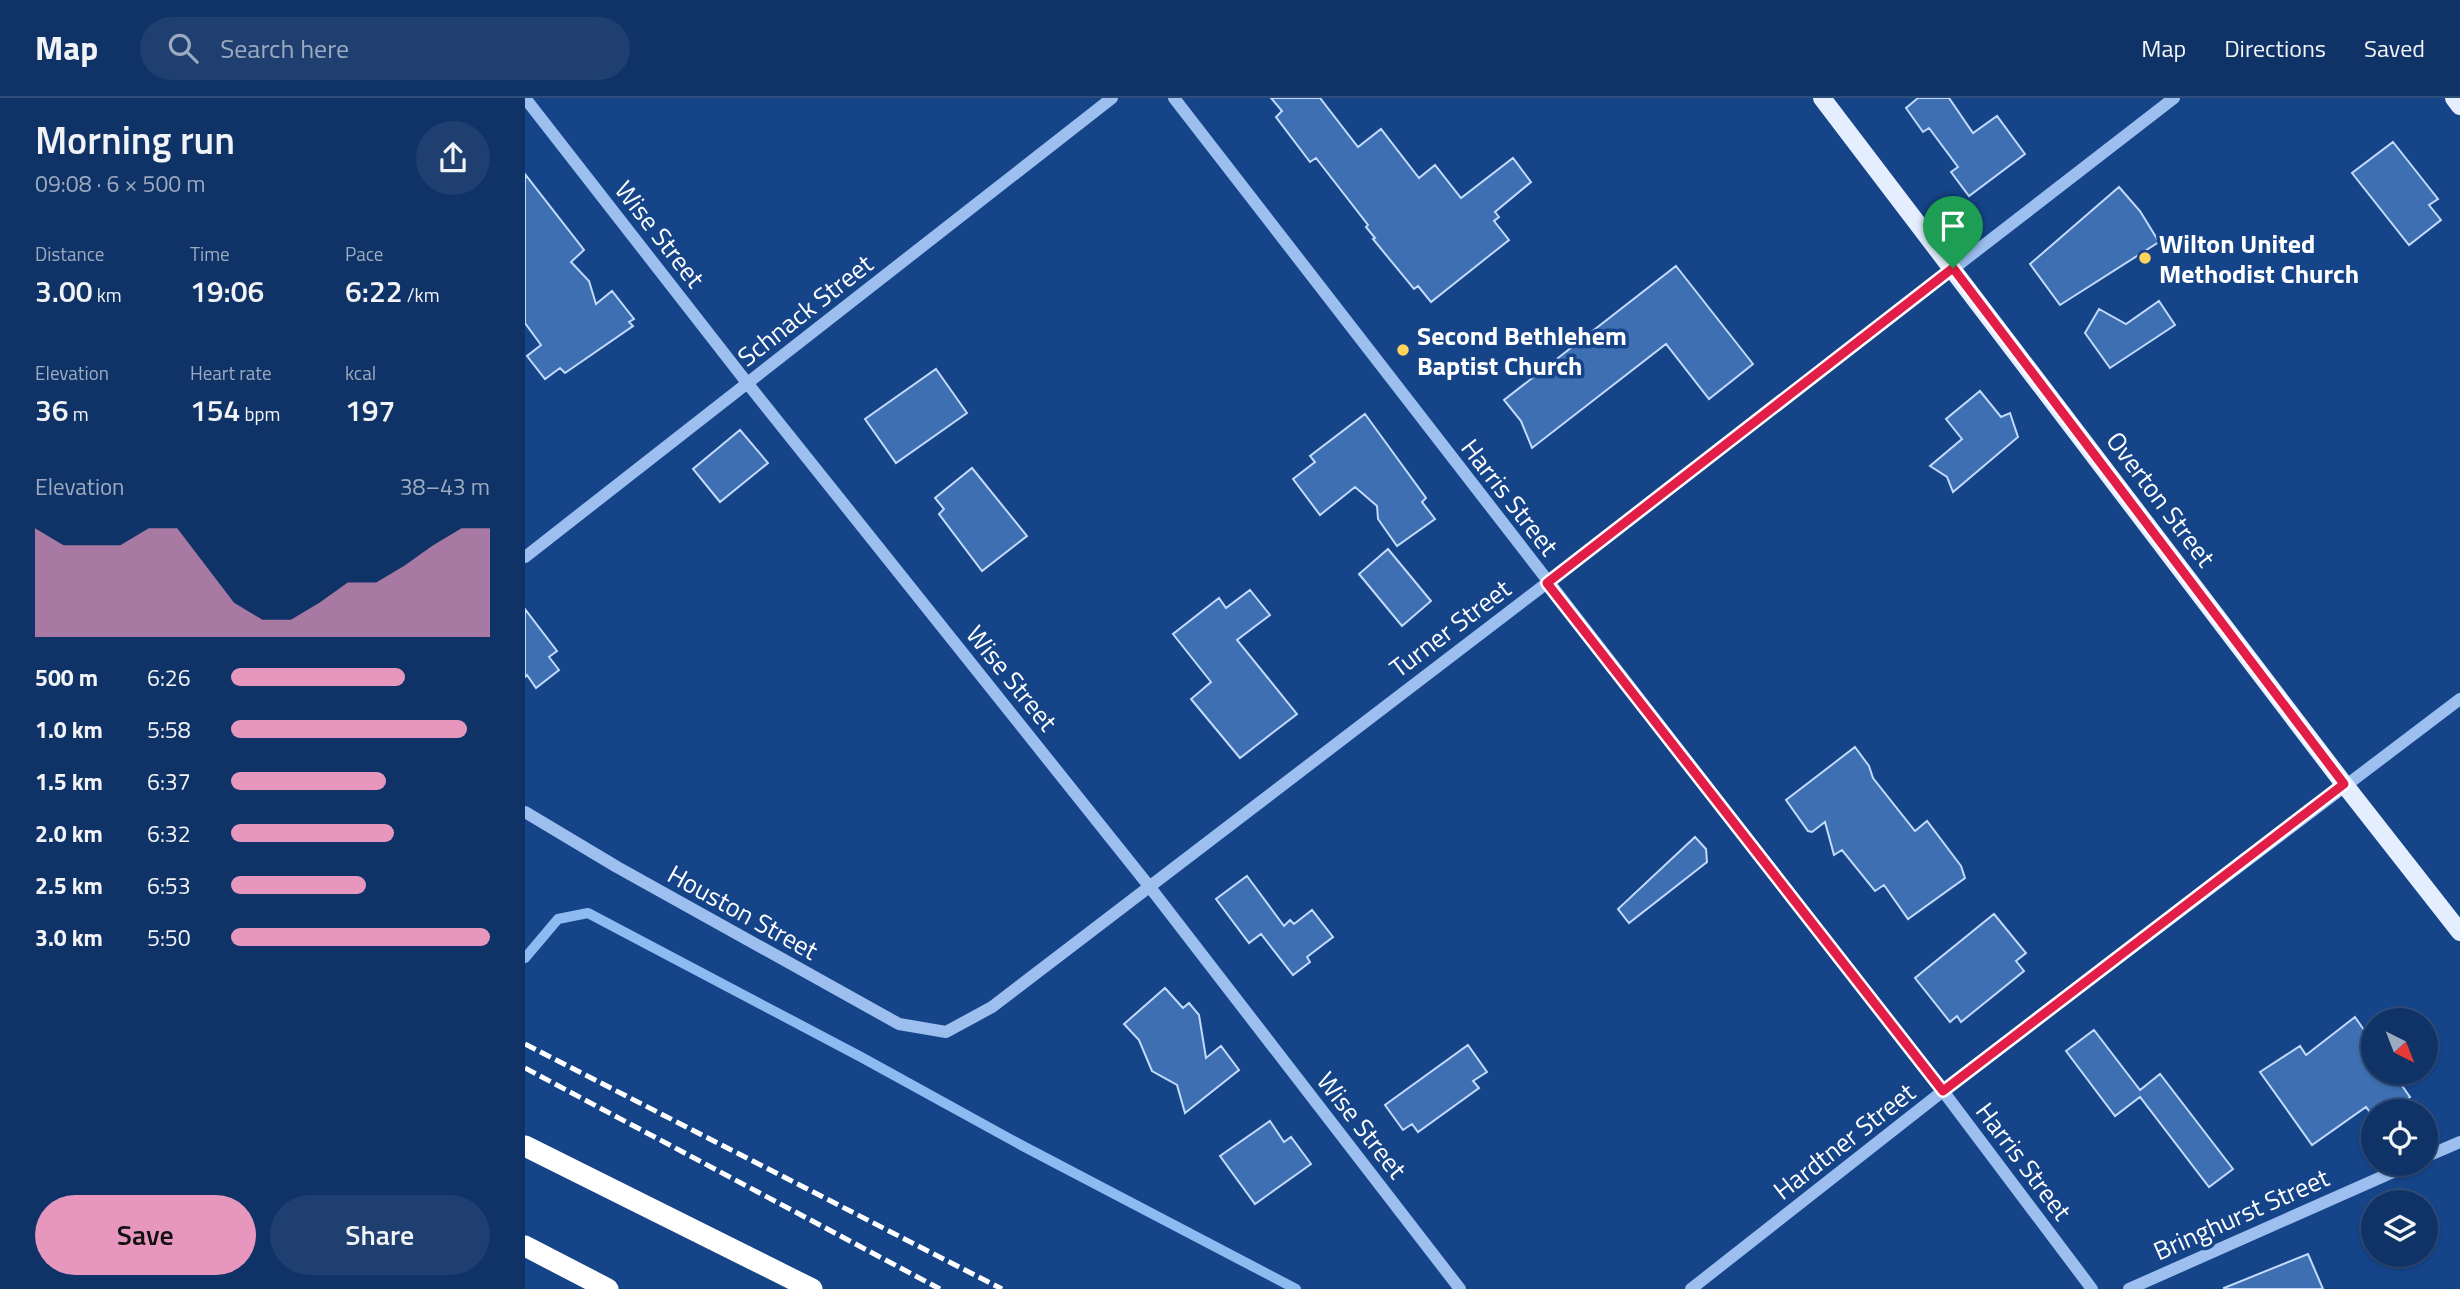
<!DOCTYPE html>
<html lang="en">
<head>
<meta charset="utf-8">
<style>
  :root { --surface:#103367; --page:#1e3f70; --text:#f1f3f6; --muted:#9caac0; --line:#304e7b; --accent:#e797bd }
  body { margin:0; font-family:"Titillium Web",sans-serif; background:var(--page); color:var(--text); height:100vh; display:flex; flex-direction:column; font-size:26px; white-space:nowrap }
  * { box-sizing:border-box; margin:0 }
  p { font-size:23px; color:var(--muted) }
  .icon { flex:none; width:38px; height:38px; fill:none; stroke:currentColor; stroke-width:2; stroke-linecap:round; stroke-linejoin:round }
  .map { position:relative; flex:1; overflow:hidden }
  .sheet { display:flex; flex-direction:column; background:var(--surface); width:525px }
  .sheet>* { flex:none }
  .needle { width:46px; rotate:138deg }
  .controls { position:absolute; left:1836px; top:910px; display:grid; gap:14px }
  .controls a { display:grid; place-items:center; width:77px; height:77px; border-radius:50%; background:var(--surface); box-shadow:0 2px 5px #0004,0 0 0 2px var(--line); font-size:35px }
  .pin { position:absolute; display:grid; place-items:center; width:60px; height:60px; color:#fff; margin:-72px -30px; border-radius:50% 50% 50% 0; rotate:-45deg; box-shadow:0 0 7px #0007 }
  .pin .icon { rotate:45deg }
  .round { display:grid; place-items:center; flex:none; width:74px; height:74px; border-radius:37px; background:var(--page) }
  .head { display:flex; align-items:center; justify-content:space-between; height:119px; padding:0 35px }
  h1 { font-size:38px; font-weight:600; line-height:52px }
  .stats { display:grid; grid-template-columns:repeat(3,1fr); gap:10px; height:119px; padding:7px 35px }
  .stats div { display:grid; align-content:center }
  .stats b { font-size:30px; font-weight:600 }
  .stats small { font-size:19px; font-weight:400 }
  .stats p { font-size:19px }
  .chart { height:196px; padding:14px 35px }
  .chart p { display:flex; justify-content:space-between }
  .chart svg { width:100%; height:126px; margin-top:7px; fill:var(--accent); opacity:.7 }
  .cta { display:flex; gap:14px; margin-top:auto; padding:14px 35px }
  .cta a { flex:1; height:80px; border-radius:42px; background:var(--accent); color:#111; font-size:28px; font-weight:600; line-height:80px; text-align:center }
  .cta a+a { background:var(--page); color:var(--text) }
  ul { padding:0 35px; list-style:none; font-size:23px }
  li { display:grid; grid-template-columns:112px 84px 1fr; align-items:center; height:52px }
  li i { height:18px; border-radius:9px; background:var(--accent) }
  header { display:flex; align-items:center; gap:42px; box-sizing:border-box; height:98px; padding:0 35px; background:var(--surface); border-bottom:2px solid var(--line) }
  header strong { font-size:33px }
  nav { display:flex; gap:38px; margin-inline-start:auto; font-size:24px }
  .search { width:490px; height:63px; background:var(--page); display:flex; align-items:center; gap:18px; box-sizing:border-box; padding:0 24px; border-radius:38px; color:var(--muted); font-size:26px }
  main { display:flex; flex:1; min-height:0 }
  .map>svg:first-child { display:block }
</style>
</head>
<body>
<header>
<strong>Map</strong>
<div class="search"><svg class="icon" aria-label="search" viewBox="0 0 24 24"><circle cx="10" cy="10" r="6"/><path d="M15 15l6 6"/></svg>Search here</div>
<nav><a>Map</a><a>Directions</a><a>Saved</a></nav>
</header>
<main>
<section class="sheet">
<div class="head"><div><h1>Morning run</h1><p>09:08 · 6 × 500 m</p></div><a class="round"><svg class="icon" aria-label="share" viewBox="0 0 24 24"><path d="M12 15V3M7 8l5-5 5 5M5 13v7h14v-7"/></svg></a></div>
<div class="stats">
<div><p>Distance</p><b>3.00<small> km</small></b></div>
<div><p>Time</p><b>19:06</b></div>
<div><p>Pace</p><b>6:22<small> /km</small></b></div>
</div>
<div class="stats">
<div><p>Elevation</p><b>36<small> m</small></b></div>
<div><p>Heart rate</p><b>154<small> bpm</small></b></div>
<div><p>kcal</p><b>197</b></div>
</div>
<div class="chart"><p><span>Elevation</span>38–43 m</p>
<svg viewBox="0 0 160 44" preserveAspectRatio="none"><path d="M0 44V6L10 12L20 12L30 12L40 6L50 6L60 19L70 32L80 38L90 38L100 32L110 25L120 25L130 19L140 12L150 6L160 6V44z"/></svg>
</div>
<ul>
<li><b>500 m</b>6:26<i style="width:67%"></i></li>
<li><b>1.0 km</b>5:58<i style="width:91%"></i></li>
<li><b>1.5 km</b>6:37<i style="width:60%"></i></li>
<li><b>2.0 km</b>6:32<i style="width:63%"></i></li>
<li><b>2.5 km</b>6:53<i style="width:52%"></i></li>
<li><b>3.0 km</b>5:50<i style="width:100%"></i></li>
</ul>
<div class="cta"><a>Save</a><a>Share</a></div>
</section>
<div class="map">
<svg width="1935" height="1191" viewBox="0 0 1935 1191">
  <rect width="100%" height="100%" fill="#154489"/>
  <g fill="none" stroke-linecap="round" stroke-linejoin="round">
    <path stroke="#8ebaf2" stroke-width="10" d="M0,860L33,821L63,815L336,959L496,1047L771,1191"/>
  </g>
  <path fill="#3d6fb2" stroke="#c2dafb" stroke-width="2" d="M746,0H795L833,49L856,31L894,80L910,67L936,100L988,60L1006,84L970,114L974,119L969,123L984,142L906,204L893,188L889,191L848,141L850,140L841,129L843,127L791,60L785,64L751,19L757,13Z
    M1393,0H1424L1448,35L1472,18L1500,56L1444,98L1426,74L1433,69L1404,30L1398,34L1381,10Z
    M1868,44L1913,101L1904,107L1916,122L1884,147L1827,75Z
    M0,76L59,152L46,164L64,183L71,206L87,193L109,221L104,224L108,228L40,275L35,270L20,281L2,258L16,247L0,225Z
    M1594,89L1615,113L1634,144L1535,207L1505,166Z
    M1151,168L1228,266L1184,301L1141,246L1007,350L996,323L979,302Z
    M1634,203L1650,227L1585,270L1560,235L1574,211L1601,226Z
    M411,271L442,315L371,365L340,321Z
    M1455,293L1476,319L1485,315L1493,339L1428,394L1422,379L1405,368L1437,341L1421,321Z
    M840,316L901,400L897,404L910,421L872,448L853,421L852,408L830,389L795,417L768,381L790,364L785,358Z
    M215,332L243,365L195,404L168,371Z
    M447,370L502,438L457,473L414,416L419,411L410,400Z
    M863,451L906,503L877,528L834,476Z
    M725,492L745,517L712,542L772,616L715,660L666,601L686,584L648,536L694,500L701,510Z
    M0,511L32,553L24,559L34,572L11,590L2,577L0,579Z
    M1330,649L1344,668L1348,680L1390,733L1402,723L1436,768L1440,780L1383,821L1359,787L1350,793L1317,752L1309,757L1300,724L1287,734L1283,733L1261,702Z
    M1170,739L1181,751L1182,764L1104,825L1093,811Z
    M722,778L759,828L765,822L769,826L787,812L808,839L782,859L785,864L768,877L736,836L724,845L691,801Z
    M1469,816L1501,855L1491,863L1499,873L1436,924L1432,918L1425,924L1390,880Z
    M640,890L658,910L664,905L674,917L681,960L696,948L714,972L660,1015L652,987L627,973L614,942L599,926Z
    M1830,919L1848,945V975H1868L1885,999L1866,1013H1844L1841,1009L1787,1047L1735,974L1775,948L1781,957Z
    M1569,932L1615,992L1635,976L1708,1071L1684,1089L1615,999L1590,1018L1541,953Z
    M943,947L962,974L948,983L954,990L893,1034L887,1026L878,1032L860,1007Z
    M745,1023L759,1044L766,1039L786,1066L730,1106L695,1058Z
    M1783,1156L1798,1191H1699V1190Z"/>
  <g fill="none" stroke-linecap="round" stroke-linejoin="round">
    <path stroke="#9cbfef" stroke-width="12" d="M0,0L223,286L624,788L935,1191
      M649,0L1418,993L1567,1191
      M0,459L587,0
      M0,714L92,769L374,926L421,934L467,909L1022,485L1649,0
      M1900,1059L1935,1044
      M1166,1191L1418,993L1935,601
      M1604,1191L1886,1066"/>
    <path stroke="#e4eeff" stroke-width="18" d="M1297,0L1819,686L1935,834
      M1929,0L1935,8"/>
    <path stroke="#fff" stroke-width="21" d="M0,1048L287,1191
      M0,1148L83,1191"/>
    <path stroke="#fff" stroke-width="5" stroke-dasharray="12 5" stroke-linecap="butt" d="M0,946L477,1191
      M0,970L415,1191"/>
  </g>
  <g fill="none" stroke-linecap="round" stroke-linejoin="round">
    <g stroke="#fff" stroke-width="14">
      <path id="route" d="M1428,170L1819,686L1418,993L1022,485Z"/>
    </g>
    <use href="#route" stroke="#e11d48" stroke-width="9"/>
  </g>
  <g fill="#ffd45a" stroke="#154489" stroke-width="2.5">
    <circle cx="1620" cy="160" r="7"/>
    <circle cx="878" cy="252" r="7"/>
  </g>
  <g text-anchor="middle" dominant-baseline="central" stroke-width="7" stroke-linejoin="round" paint-order="stroke">
    <g font-size="26" fill="#fff" stroke="#154489">
      <text transform="translate(135 136) rotate(52)">Wise Street</text>
      <text transform="translate(280 212) rotate(-38)">Schnack Street</text>
      <text transform="translate(985 399) rotate(52)">Harris Street</text>
      <text transform="translate(1636 401) rotate(53)">Overton Street</text>
      <text transform="translate(925 530) rotate(-37)">Turner Street</text>
      <text transform="translate(487 580) rotate(51)">Wise Street</text>
      <text transform="translate(218 814) rotate(29)">Houston Street</text>
      <text transform="translate(837 1027) rotate(52)">Wise Street</text>
      <text transform="translate(1319 1043) rotate(-38)">Hardtner Street</text>
      <text transform="translate(1499 1063) rotate(53)">Harris Street</text>
      <text transform="translate(1716 1116) rotate(-24)">Bringhurst Street</text>
    </g>
    <g font-size="26" font-weight="bold" fill="#fff" stroke="#154489" text-anchor="start">
      <text x="1634" y="145">Wilton United<tspan x="1634" dy="30">Methodist Church</tspan></text>
      <text x="892" y="237">Second Bethlehem<tspan x="892" dy="30">Baptist Church</tspan></text>
    </g>
  </g>
</svg>
<div class="controls">
<a><svg class="needle" viewBox="-14 -14 28 28"><path d="M0-13l5 13h-10z" fill="#e53935"/><path d="M0 13l5-13h-10z" fill="#9caac0"/></svg></a>
<a><svg class="icon" aria-label="locate" viewBox="0 0 24 24"><circle cx="12" cy="12" r="6"/><path d="M12 2v4M12 18v4M2 12h4M18 12h4"/></svg></a>
<a><svg class="icon" aria-label="layers" viewBox="0 0 24 24"><path d="M12 4l9 5-9 5-9-5zM3 14l9 5 9-5"/></svg></a>
</div>
<div class="pin" style="left:1428px;top:170px;background:#1e9e55"><svg class="icon" aria-label="arrive" viewBox="0 0 24 24"><path d="M6 21V4h12l-3 4 3 4H6"/></svg></div>
</div>
</main>
</body>
</html>
